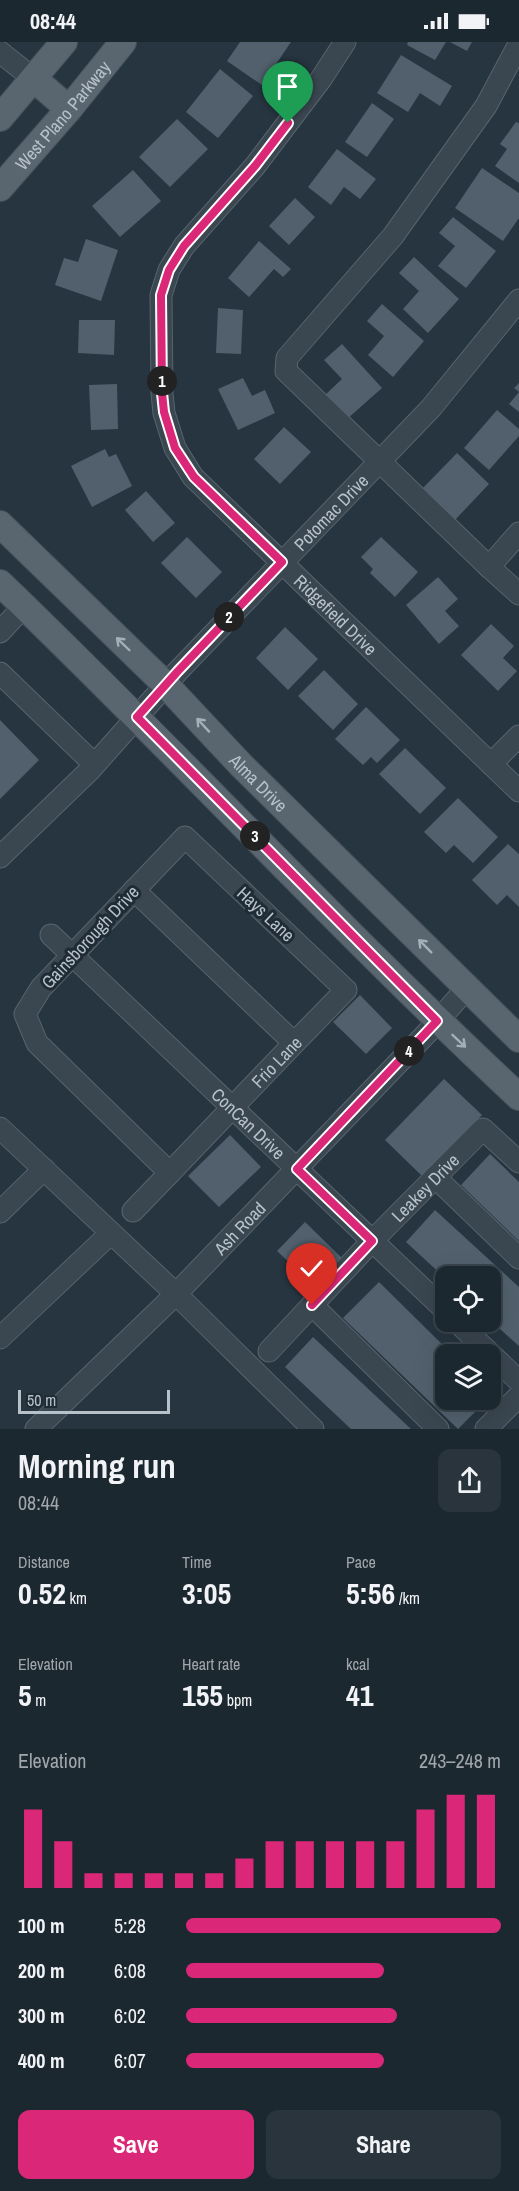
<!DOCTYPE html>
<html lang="en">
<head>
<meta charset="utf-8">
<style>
  :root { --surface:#1c2830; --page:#29343c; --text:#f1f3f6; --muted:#a0a6ab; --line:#3a444c; --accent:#db2777 }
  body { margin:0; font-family:"Archivo Narrow",sans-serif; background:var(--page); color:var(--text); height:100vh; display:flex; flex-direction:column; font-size:22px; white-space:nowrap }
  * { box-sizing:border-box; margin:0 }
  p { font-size:20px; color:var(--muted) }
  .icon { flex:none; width:33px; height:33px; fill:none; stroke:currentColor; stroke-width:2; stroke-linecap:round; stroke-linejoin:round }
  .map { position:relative; height:1387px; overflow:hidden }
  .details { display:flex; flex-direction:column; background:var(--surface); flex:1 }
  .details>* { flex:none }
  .fabs { position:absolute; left:435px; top:1224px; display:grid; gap:12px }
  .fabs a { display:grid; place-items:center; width:66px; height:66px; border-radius:12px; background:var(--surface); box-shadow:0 6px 24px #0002,0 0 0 2px var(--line); font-size:30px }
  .scale { position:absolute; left:18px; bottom:15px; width:152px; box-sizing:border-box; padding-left:6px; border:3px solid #b7c1ca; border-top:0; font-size:16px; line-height:21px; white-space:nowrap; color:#b7c1ca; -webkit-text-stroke:4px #1f2b35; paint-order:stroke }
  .pin { position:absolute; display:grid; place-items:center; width:51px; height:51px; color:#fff; margin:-62px -26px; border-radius:50% 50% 50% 0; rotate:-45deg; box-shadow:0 0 6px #0007 }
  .pin .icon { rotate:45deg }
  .km { position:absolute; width:30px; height:30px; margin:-15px; border-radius:50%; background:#222; color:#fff; font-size:16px; line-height:30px; text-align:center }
  .round { display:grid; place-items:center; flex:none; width:63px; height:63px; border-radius:12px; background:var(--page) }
  .overview { display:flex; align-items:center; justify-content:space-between; height:102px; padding:0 18px }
  h1 { font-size:33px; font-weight:700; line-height:45px }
  .metrics { display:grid; grid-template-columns:repeat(3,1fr); gap:9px; height:102px; padding:6px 18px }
  .metrics div { display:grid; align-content:center }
  .metrics b { font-size:30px; font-weight:700 }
  .metrics small { font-size:16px; font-weight:400 }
  .metrics p { font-size:16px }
  .chart { height:168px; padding:12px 18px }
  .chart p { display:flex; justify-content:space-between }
  .chart svg { width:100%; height:108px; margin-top:6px; stroke:var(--accent); stroke-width:6 }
  .button { display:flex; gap:12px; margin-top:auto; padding:12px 18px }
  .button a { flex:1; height:69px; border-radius:12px; background:var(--accent); color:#fff; font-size:24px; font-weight:700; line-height:69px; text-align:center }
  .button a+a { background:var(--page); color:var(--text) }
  ul { padding:0 18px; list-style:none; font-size:20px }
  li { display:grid; grid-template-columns:96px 72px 1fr; align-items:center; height:45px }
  li i { height:15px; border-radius:8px; background:var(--accent) }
  .status { display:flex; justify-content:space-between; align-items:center; height:42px; padding:0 30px; background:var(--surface); direction:ltr }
  .status svg { height:16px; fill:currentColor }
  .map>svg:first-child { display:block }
</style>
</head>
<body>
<div class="status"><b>08:44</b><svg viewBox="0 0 49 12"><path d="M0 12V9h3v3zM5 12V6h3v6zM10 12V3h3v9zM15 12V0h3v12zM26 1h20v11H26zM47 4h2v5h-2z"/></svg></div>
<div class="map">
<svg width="519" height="1387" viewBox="0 0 519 1387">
  <rect width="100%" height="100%" fill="#263540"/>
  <path fill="#52606d" d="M240,0H291L262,43L227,19Z
    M408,0H446L435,18L407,3Z
    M450,0H472L467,9Z
    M401,13L452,44L440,64L420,51L408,70L377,51Z
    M220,27L253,54L218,96L186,70Z
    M372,61L394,77L367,115L345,100Z
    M177,77L208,107L170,145L139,115Z
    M516,80L519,81V141L495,124L507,107L500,102Z
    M337,107L376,137L360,157L344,145L331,163L308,145Z
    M482,126L519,151V176L503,199L455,166Z
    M133,128L161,159L120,195L92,164Z
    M295,156L315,175L289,203L269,184Z
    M453,175L496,209L466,246L438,224L455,204L439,191Z
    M86,197L118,208L101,259L55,243L64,216L78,220Z
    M259,199L291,227L283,235L274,227L249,255L228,236Z
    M414,215L459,257L428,291L403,267L419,249L399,231Z
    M382,262L424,299L393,335L368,313L384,294L367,279Z
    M218,266L243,268L241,312L216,311Z
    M79,278H115L114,313L78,311Z
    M342,302L382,346L347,377L325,353L342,337L324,318Z
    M243,336L252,354L265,348L275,371L238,388L218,347Z
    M519,341V370L509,362L519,350L514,346Z
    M117,342L118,387L91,388L89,343Z
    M497,368L519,387V394L489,428L464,406Z
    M284,385L311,410L280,442L254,417Z
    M105,407L109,415L116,412L132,444L92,465L71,424Z
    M457,411L489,442L455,478L422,447Z
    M146,449L175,481L153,500L125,468Z
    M187,495L222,530L196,556L161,521Z
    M381,495L418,530L395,555L370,531L373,527L361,515Z
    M438,535L458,557L445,569L459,584L439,602L406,563Z
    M491,582L514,604L503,616L517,629L498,649L461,613Z
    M285,585L318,617L288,648L256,616Z
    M324,628L358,662L333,688L298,654Z
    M366,665L400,698L377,721L371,715L363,723L335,697Z
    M0,678L39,718L0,757Z
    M405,706L446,746L420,772L379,732Z
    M458,756L498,795L473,821L454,803L446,811L424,790Z
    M508,802L519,812V865L507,853L497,863L472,838Z
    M360,953L392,986L366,1012L333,980Z
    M444,1037L482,1073L422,1134L385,1098Z
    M230,1093L261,1125L219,1165L188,1134Z
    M490,1112L519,1140V1199L461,1143Z
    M435,1168L519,1245V1304L490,1278V1234H446V1237L406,1200Z
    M305,1180L343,1217L315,1245L277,1209Z
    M379,1240L452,1312H446V1358H487L458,1387L343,1276Z
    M313,1295L411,1387H351L285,1325Z"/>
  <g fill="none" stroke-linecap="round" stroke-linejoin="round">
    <g stroke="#58646d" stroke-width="23">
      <g id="minor">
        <path id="s1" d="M345,0L321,37L255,124L184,204L169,228L161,253L162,351L164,371L175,406L193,435L519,749"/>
        <path d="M0,10L34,37"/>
        <path d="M519,491L489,525L519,552"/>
        <path d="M489,525L286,329L287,316L393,194L486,64L519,2"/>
        <path d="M0,590L24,564"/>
        <path d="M0,631L94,722"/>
        <path d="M491,722L519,694"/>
        <path id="s2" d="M0,815L89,729L178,629L431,366L519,258"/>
        <path d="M134,848L294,1001"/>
        <path id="s3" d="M51,893L446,1269"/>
        <path d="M0,1086L176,1252L313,1387"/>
        <path d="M435,1135L519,1216"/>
        <path id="s4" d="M133,1169C204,1096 274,1021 346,948L185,795L41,946L25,972L37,1001L170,1131"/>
        <path d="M0,1170L44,1127"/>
        <path d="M312,1263L438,1387"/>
        <path d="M457,1280L519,1339"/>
        <path d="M0,1296L111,1191"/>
        <path id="s5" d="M269,1309L372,1199L483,1087L519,1120"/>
        <path id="s6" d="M36,1387L176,1252L427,991L467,946"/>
        <path d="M486,1387L519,1354"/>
      </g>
    </g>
    <g stroke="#47525c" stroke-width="28">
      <g id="major">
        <path d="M34,37L69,67"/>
        <path d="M0,76L64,0"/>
        <path id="s7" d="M0,146L69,67L123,0"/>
        <path id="s8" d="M0,482L165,642L241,723L519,997"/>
        <path d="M0,541C176,710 341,889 519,1055"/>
      </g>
    </g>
    <use href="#minor" stroke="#3a4650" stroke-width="21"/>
    <use href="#major" stroke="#59656f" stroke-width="26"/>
  </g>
  <defs><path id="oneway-shaft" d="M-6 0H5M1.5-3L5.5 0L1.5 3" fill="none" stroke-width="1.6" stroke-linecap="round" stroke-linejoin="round" transform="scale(1.5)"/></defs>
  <g stroke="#a4afb8">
    <use href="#oneway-shaft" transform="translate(123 602) rotate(-136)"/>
    <use href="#oneway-shaft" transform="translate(203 683) rotate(-133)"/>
    <use href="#oneway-shaft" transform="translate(425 904) rotate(-135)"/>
    <use href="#oneway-shaft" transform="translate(459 999) rotate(43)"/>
  </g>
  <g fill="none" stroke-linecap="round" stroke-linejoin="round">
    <g stroke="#fff" stroke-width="12">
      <path id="route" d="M288,81L255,124L184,204L169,228L161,253L162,351L164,370L175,406L194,435L282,520L178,629L137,675L437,979L297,1127L372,1199L312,1263"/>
    </g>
    <use href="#route" stroke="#db2777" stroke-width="8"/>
  </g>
  <g text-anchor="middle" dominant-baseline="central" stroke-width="6" stroke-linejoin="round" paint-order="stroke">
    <g font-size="18" fill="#b7c1ca" stroke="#1f2b35">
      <text stroke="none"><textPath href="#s7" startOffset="96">West Plano Parkway</textPath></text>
      <text stroke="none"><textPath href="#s2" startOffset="478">Potomac Drive</textPath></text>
      <text stroke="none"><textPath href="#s1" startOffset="702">Ridgefield Drive</textPath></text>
      <text stroke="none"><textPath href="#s8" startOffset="366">Alma Drive</textPath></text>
      <text transform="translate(266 872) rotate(43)">Hays Lane</text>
      <text transform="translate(90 895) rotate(-47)">Gainsborough Drive</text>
      <text stroke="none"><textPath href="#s4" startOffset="207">Frio Lane</textPath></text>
      <text stroke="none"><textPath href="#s3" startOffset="273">ConCan Drive</textPath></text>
      <text stroke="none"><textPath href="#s5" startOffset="226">Leakey Drive</textPath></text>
      <text stroke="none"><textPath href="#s6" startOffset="286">Ash Road</textPath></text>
    </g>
  </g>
</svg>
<div class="fabs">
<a><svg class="icon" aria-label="locate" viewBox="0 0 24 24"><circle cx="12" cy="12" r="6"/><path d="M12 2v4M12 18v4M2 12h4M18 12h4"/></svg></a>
<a><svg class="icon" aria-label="layers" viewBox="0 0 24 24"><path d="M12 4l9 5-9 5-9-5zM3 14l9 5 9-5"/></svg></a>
</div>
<div class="scale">50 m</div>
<div class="pin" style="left:288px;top:81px;background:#1e9e55"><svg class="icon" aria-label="arrive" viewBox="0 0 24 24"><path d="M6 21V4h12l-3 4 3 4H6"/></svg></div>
<div class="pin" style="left:312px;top:1263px;background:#d93025"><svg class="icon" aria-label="check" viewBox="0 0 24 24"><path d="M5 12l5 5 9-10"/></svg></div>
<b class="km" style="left:162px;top:339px">1</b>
<b class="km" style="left:229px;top:575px">2</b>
<b class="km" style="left:255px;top:794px">3</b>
<b class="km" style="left:409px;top:1009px">4</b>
</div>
<section class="details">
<div class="overview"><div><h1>Morning run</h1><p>08:44</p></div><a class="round"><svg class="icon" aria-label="share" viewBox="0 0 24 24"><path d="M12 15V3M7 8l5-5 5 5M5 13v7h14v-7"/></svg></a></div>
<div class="metrics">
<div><p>Distance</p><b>0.52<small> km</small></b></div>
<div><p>Time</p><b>3:05</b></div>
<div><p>Pace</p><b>5:56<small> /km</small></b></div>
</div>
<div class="metrics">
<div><p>Elevation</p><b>5<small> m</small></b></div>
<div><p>Heart rate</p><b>155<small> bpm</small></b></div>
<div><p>kcal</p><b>41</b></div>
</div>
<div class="chart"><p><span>Elevation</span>243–248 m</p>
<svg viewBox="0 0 160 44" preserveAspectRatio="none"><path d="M5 44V12M15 44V25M25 44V38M35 44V38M45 44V38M55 44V38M65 44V38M75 44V32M85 44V25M95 44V25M105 44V25M115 44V25M125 44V25M135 44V12M145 44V6M155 44V6"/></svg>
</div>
<ul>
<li><b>100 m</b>5:28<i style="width:100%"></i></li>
<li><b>200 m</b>6:08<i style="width:63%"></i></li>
<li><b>300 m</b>6:02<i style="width:67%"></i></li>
<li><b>400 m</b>6:07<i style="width:63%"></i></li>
</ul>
<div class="button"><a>Save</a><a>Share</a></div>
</section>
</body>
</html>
